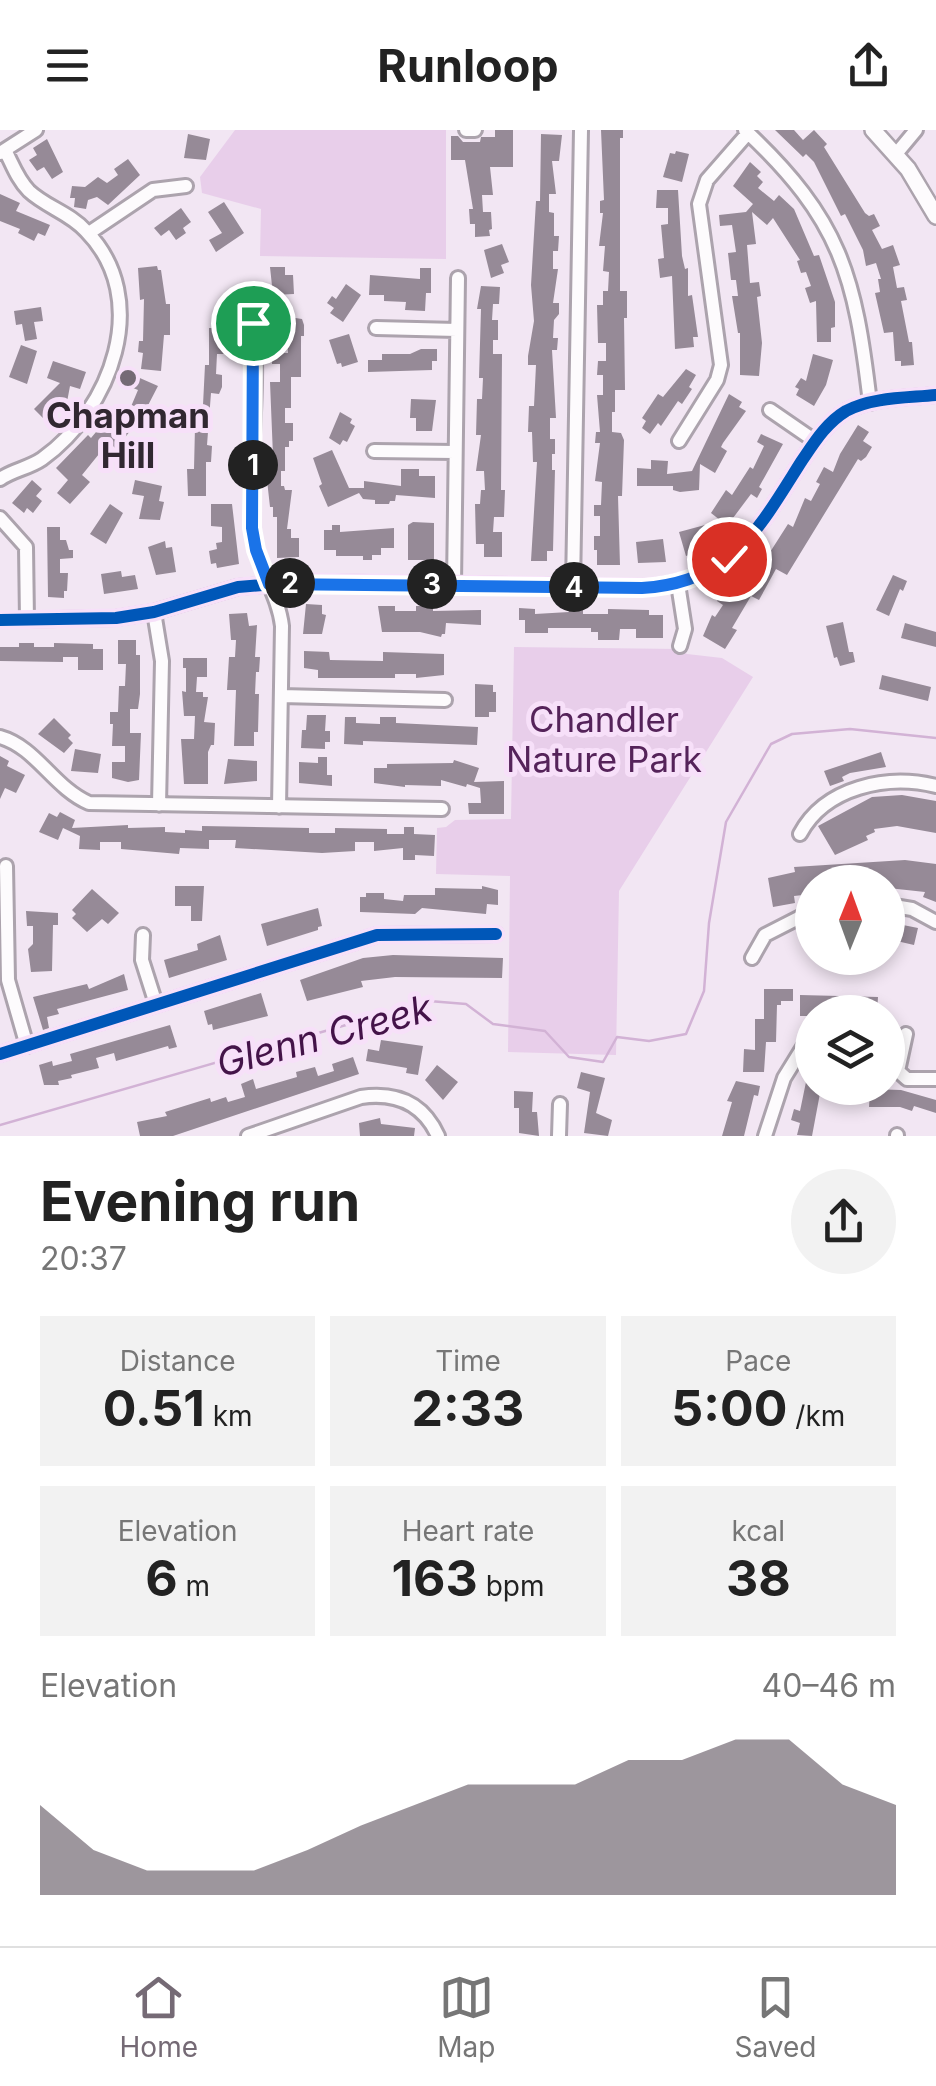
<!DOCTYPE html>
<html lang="en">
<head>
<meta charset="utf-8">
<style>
  :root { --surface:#fff; --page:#f2f2f2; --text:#222; --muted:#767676; --line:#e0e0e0; --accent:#756a75 }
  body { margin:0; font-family:Inter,sans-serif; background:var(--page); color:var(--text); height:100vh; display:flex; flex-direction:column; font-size:38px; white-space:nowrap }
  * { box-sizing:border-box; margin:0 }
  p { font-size:32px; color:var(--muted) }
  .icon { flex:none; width:55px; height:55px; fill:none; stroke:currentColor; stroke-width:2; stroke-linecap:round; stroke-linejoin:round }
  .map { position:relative; height:1006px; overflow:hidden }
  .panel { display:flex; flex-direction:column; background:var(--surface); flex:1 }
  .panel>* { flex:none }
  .needle { width:65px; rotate:1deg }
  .buttons { position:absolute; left:795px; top:735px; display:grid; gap:20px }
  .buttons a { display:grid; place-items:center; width:110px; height:110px; border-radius:50%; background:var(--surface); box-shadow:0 5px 15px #0003; font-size:50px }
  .pin { position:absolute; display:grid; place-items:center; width:85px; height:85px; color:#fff; margin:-42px; border:5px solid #fff; border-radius:50%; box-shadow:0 2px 10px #0007 }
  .km { position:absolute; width:50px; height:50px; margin:-25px; border-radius:50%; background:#222; color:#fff; font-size:28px; line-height:50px; text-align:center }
  .round { display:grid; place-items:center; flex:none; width:105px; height:105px; border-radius:52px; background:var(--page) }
  .overview { display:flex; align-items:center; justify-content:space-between; height:170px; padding:0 40px }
  h1 { font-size:55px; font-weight:700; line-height:75px }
  .figures { display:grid; grid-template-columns:repeat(3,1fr); gap:15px; height:170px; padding:10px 40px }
  .figures div { display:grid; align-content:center; border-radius:0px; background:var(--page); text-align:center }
  .figures b { font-size:50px; font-weight:700 }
  .figures small { font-size:28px; font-weight:400 }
  .figures p { font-size:28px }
  .chart { height:280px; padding:20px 40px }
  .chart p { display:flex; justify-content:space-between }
  .chart svg { width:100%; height:180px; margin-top:10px; fill:var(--accent); opacity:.7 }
  header { display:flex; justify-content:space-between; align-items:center; height:130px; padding:0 40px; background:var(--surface); font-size:45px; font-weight:700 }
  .tab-bar { display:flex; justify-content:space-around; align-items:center; height:140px; border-top:2px solid var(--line); background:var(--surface); font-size:28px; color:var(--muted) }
  .tab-bar a { display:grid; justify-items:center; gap:5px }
  .tab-bar .current { color:var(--accent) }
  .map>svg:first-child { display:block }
</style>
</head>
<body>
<header><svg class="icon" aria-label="menu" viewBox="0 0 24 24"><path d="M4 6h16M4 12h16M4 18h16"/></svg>Runloop<svg class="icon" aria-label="share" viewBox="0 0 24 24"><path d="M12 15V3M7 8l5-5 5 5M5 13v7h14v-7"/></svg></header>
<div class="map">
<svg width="936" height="1006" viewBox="0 0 936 1006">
  <rect width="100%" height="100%" fill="#f2e6f3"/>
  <path fill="#e8ceea" d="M235,0H446V129L260,126L261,79L202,63L200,47Z
    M514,517L679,519L687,524L722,528L753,547L619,761L616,925L508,922L510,746L436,744L437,698L446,697L455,690L511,689Z"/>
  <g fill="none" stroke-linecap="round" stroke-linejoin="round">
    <path stroke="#d2b2d5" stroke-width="2.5" d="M0,995L429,871L466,874L493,894L545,901L569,927L603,932L617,907L649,911L686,904L704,861L709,793L726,692L771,614L792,604L850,599L936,608"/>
  </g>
  <path fill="#968a97" d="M495,0H513V37H490L493,65H482L483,82H491L492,99L489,100L490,106L475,107V94H470L469,79H473L465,30H451V6H458L463,12H480L481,7H495Z
    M601,0H623V8H620V161H627V188H624L625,260H615V282H612V302L621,303L624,310L622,366H618L620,435H597V420H594V406H600V386H594V375H601L602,352L595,351L600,313H595L596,302H600L597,265H603V245H597L598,231H606V213H598L597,175H603V161H608L609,142L603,141L605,116H599L603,83H600V71L604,70Z
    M775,0H794L803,10L814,0L827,14L824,17L865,83L869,86L874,84L880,96L872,100L882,119L893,115L900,135L893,137L897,158L904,157L907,170L901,171L909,212H912L914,235L901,236V231H895L893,202L884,203L875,163L880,162L878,149H881L876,133L866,136L863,120L845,84L841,86L814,32L806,24L803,27Z
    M188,4L210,9L206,30L184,28Z
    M541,4L562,5L559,31H552L556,64H549V82L554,83V106H559L558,121H553V139H558L553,173H559V184L554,190L553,208H558L557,220H552L556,288H550V309H555V324H552V340H555L553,421H547V431H531L537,332H533L532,302H528L529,276H534L536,235H528V226L534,191L531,155L536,71H540Z
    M47,9L63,42L52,49L44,37L37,41L29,30L37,25L33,18Z
    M676,21L689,24L682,52L663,47L670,23L675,24Z
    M128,29L140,45L108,75L97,67L88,70L86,79L74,77L75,68H70L72,56L85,57L98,47L107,53L118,45L114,39Z
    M750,32L761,42L757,46L763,52L758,58L774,71L779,65L794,79L814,126L819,125L835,172V197L831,198V212H817L816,171L810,173L805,158L811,156L806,142L801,143L797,131L800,130L773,88L767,95L752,82L756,114L747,115L750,153L759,152L761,166L757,167L762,213L759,246L740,245V203H738L732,166H738L736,150H731L728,123L736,122L732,95L720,96L719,85L746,82L753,74L733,56Z
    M657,60H678L682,126L685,139L688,138V166L692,165L698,207H693L694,217L675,219L672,146L660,148L658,129L664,128L661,95L668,94V78H656Z
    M0,64L20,73L16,81L50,95L45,106L38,103L34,111L18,103L20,99L0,91Z
    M224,72L244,103L216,122L209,110L222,103L208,82Z
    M181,78L191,92L183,98L186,103L176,110L169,100L161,106L154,98Z
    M502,114L509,132L501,135L504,143L491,148L484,120Z
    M157,136L158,140H161L166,174H170V205H164L161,241L141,239L143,223L138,222L139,211H143L144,169L140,170L138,138Z
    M270,137H285V145H293L294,164L273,165Z
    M420,138H431V163H426L425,181L405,180L406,172L384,171V165H369L370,145L420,149Z
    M346,154L361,165L343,192L330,183L334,178L327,173L332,166L336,169Z
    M481,156L500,157L499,174H493L492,190H498V210H493V224H502L501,360H505L504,387H494L493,402H502V427H484V414H476L475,374H480L481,360H485L484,341H476L481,305H476L477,269H482L483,248H479L481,179H477Z
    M41,177L43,191L34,192L37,209L25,211L22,194L16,195L14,181Z
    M282,186L302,189L304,195V206H301V247H291V278H285V293H293V311H289V317H285V341H281V356H284L285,360H292L287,399H291V408H299V427L277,428V387H273V377H270L267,350V326H273L270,252H280V234H272V223H288L287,204L282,205Z
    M209,198H224L227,224H217L216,244L222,245V257L219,264L211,263L207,315L212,316L211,332H206V366H188L187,339H194L195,297H184V284H197V275H203L205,235H209Z
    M349,204L358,232L342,237L341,233L337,234L329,210Z
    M21,215L37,221L27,254L9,247Z
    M421,219H437V231H432V240L368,242V230H382V224H410Z
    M813,224L833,230L826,255L814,276L796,265L799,259L795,257L801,248L806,251Z
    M53,231L86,242L80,259L70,256L67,272L47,292L34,279L60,253L47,248Z
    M686,239L696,245L689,257L692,259L682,274L678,271L661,296L658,293L650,304L642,298L646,291L642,288L658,264L663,267Z
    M133,245L158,256L143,285L130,279L138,260L128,256Z
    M729,264L742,272L739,277L746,281L723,313L721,317L727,321L715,343L700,334L699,360L680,362L673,360V356H637V338L651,339V330L668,331L667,344L692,341Z
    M411,269L436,270L432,301H416V288H410Z
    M340,282L352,289L350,293L355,296L347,312L343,310L340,315L329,308Z
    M119,283L134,296L116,319L112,315L102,327L99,324L82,345L90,352L70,374L57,363L68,350L56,338L88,305L91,308L107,289L111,293Z
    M858,295L869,302L863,311L872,317L866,327L861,331L858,329L787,445L776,439L759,470L751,466L732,498L737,500L725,519L703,506L712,485L715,487L723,475L717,471L725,458L740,467L755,436L760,438L788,394L793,397L805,368L811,371L820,354L816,352L824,337L833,342L840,324Z
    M761,304L783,314L759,357L762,359L757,368L751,364L730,392L727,390L725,394L711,383L726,360L732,365L750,337L753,339L764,316L757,312Z
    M332,320L349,358H364V351L401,356V339H419V346H435V368L396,365L395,371H390L389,374H375V370L363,369L359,363L328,377L319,356L322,354L313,328Z
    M32,350L42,359L36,366L42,371L33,383L27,378L24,383L12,373Z
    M135,350L162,356L159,371L164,372L160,390L139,389L144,366L132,364Z
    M110,374L123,383L106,414L90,404Z
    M211,374H232L239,434L217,438L216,433L211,434L209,421L217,419L216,413L222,412V397L211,396Z
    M413,392L434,393V430H408V395Z
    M332,395H340V402L394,398V418H381V425H372V430H363V426H336V420H324V400H332Z
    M705,395L710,414L706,415L708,419L686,426L679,402Z
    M47,397H60V410H66L69,420H73V428L60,429V443H68L67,461H64V468L48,467Z
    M663,409L666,432L638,433L636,412Z
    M165,411L166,418L172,417L176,442L156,445L148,417Z
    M121,441L122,447L135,445L138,459L104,464L101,444Z
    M893,445L907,451L903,461L900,459L889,486L876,480Z
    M306,474L322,475V484L326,485L322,504H303Z
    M378,476H395V481H416V476H433V481L481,480V495L446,493L445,504H442L441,507L420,502H382Z
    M519,478L535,479V484L569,482V479H583V484H608V479L649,480V485H663V508H636V499H620L619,510H598V502H591V498H548V503H525V490H519Z
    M247,483L249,496L257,495L255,527H260L259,542H256L255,564H259L258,602H254V616H234L236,560H227L229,527H235L236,510H231L229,484Z
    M843,492L849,522H853L855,532L840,536L837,527L834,528L826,496Z
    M905,493L936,502V517L901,508Z
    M118,510H136V525H140V564L138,579H130V603H141L139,650L128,652L112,648V632H125V616H112L113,594H110V582H118L119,556H125L126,534H118Z
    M19,513H34V517H54V513L93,514V519H103V540H78V527H63V532L0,531V517H19Z
    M304,521L329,522L330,530L383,531V522L444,524V545L416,548V544H395V548H318V540L304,538Z
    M183,528H207V547H197L196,562H203V567H208L204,592L215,593L214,615H211L208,622V654H184L181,609H194L195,586H184L182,561L186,562V538H183Z
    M882,545L931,557L928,571L879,559Z
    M475,554L493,555V562H496V582H489V587H475Z
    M307,585H326L325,601H330V612H325V619L301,618L302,600H306Z
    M345,587H356V593L380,594V587H396V593L478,597L477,615L363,611V615L344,614Z
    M54,588L71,605L68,608L73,613L64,623L38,604Z
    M75,619L101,624L98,643L71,641Z
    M881,622L886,637L850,643L842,647L844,651L830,656L824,641Z
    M0,626L9,631L7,636L25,645L16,663L5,658L0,669Z
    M318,627H327V645H332V656L299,653V632L318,633Z
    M228,629L257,631V651L224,654Z
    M454,630L479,638L474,652L504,651V684H469L468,673H481L480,658L467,654L466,657L441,650V656L405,655V657L374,653V638H387V634L453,633Z
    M902,665L936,671V703L897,696L874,699L875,702L866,706L868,710L835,725L818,696L872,667Z
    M60,682L75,690L72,698L128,695V698L165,697V702L185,703V700L202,701V696L309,698V703H335V698L387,699V704H404V697H414V704L435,705L434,726L415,725V730H403V718L374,721V712H355V721L322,723L235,718L236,710H209V719L180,718L179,724L121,719V712H100V720L79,719L80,706L63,698L58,710L39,702L49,683L57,687Z
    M905,730L936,734V772L923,767L925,762L888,758V752H812V764L794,766L795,773L773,777L768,748L795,742L794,737Z
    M175,756H204L202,791H191V776H175Z
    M482,756L498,760V775L487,774L486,784L422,778L415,784L360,782V767H366V763H384V769L403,771L404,765H435V758L482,759Z
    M92,759L119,783L108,794L102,789L87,802L72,788L76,784L72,780Z
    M318,778L322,796L318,797V800L267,816L261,794Z
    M26,781L58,783V795H53L52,841L31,842L28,819L33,814V796H27Z
    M888,792L918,798L914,815L888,809Z
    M220,805L227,830L169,848L164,830L198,820L197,814Z
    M393,825L503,828L502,848L395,847L361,851L363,857L307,871L300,850L363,828Z
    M124,844L128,860L57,879L59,884L47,887L49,898L43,900L33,867L87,854L89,859Z
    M764,859H793V871H781V875H777L776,912H766L764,942H743L744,919L755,920V889H764Z
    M261,863L268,886L213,900L212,894L208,895L204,881Z
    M800,865L878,867L877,882H812V886H800Z
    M170,895L177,917L169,919L168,916L116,931L114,923L96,928L99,938L71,945L72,948L58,951L59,955H44L39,935L52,931L53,936L72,931L70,924Z
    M381,910L423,916L418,945L406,943L407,938L366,931L368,919L379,921Z
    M353,927L359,944L173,1006H140L137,992L167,986L165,982L210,968L211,972L226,967L228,972L245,967L241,954L253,949L256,959L297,947L296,942L315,937L318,946L334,941L332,934Z
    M437,935L458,952L443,970L425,950Z
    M581,942L605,948L596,983L612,990L608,1006L584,1003L590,962L577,958Z
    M736,951L760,956L758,966L754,965L744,1006H722L732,972L727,971Z
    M806,952L812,954V958H821L812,1006L797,1005L800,993L791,990L794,979L800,981Z
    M870,959L901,960L936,970V983L914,976L912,981L900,977H869Z
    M514,961L533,962L532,982H537L539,1006L519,1003V978H514Z
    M380,988L381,994L415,998L414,1006H360L359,993Z"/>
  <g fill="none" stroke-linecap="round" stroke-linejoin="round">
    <g stroke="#aca3ad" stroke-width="18">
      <path id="minor" d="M466,0H475
        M745,0C841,90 855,145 870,273
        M0,23L36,0
        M896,24L916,0
        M89,103L153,60L186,56
        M253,193C260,262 247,332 253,401C255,435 278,462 282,496L279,677
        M376,198L457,200
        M770,280L815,311
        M679,311L717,250L721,235L699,74L707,50L748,3
        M374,321L455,322
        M0,349C13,340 29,338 42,329C111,280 153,169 86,101C70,83 46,77 29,61C18,50 13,36 6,22
        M0,388L26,417L27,490
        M454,454L458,148
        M678,454L685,499L680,516
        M573,457L581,0
        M154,482L162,531L159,675
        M0,490L116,488L154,482L238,457L300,452L642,457C731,453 758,400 801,332C814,313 826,293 846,281C872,267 907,268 936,265
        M281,566L445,570
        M0,607C36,617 54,658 89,673L442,679
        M800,704C825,657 887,644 936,656
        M6,736L8,850L27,916
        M888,775L912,779L936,792
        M143,805L142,830L156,874
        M752,828L765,805L812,781
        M906,904L898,941L907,949H936
        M0,924L377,805L496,804
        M248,1006L361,967C396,962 423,973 438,1006
        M559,1006L560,974
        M765,1006L784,948L805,914
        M897,1006V1005"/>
    </g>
    <g stroke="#aca3ad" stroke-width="20">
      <path id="major" d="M873,0L908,39L936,86"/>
    </g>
    <use href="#minor" stroke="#fdfbfd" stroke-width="12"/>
    <use href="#major" stroke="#fdfbfd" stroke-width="15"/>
    <g stroke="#f7e0f9" stroke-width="19">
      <path id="cycleway" d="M0,490L116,488L154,482L238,457L300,452L642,457C731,453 758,400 801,332C814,313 826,293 846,281C872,267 907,268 936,265
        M0,924L377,805L496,804"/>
    </g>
    <use href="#cycleway" stroke="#0057b8" stroke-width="12"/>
  </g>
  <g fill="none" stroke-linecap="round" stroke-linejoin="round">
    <g stroke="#fff" stroke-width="20">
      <path id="route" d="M253,193L252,398L256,420L269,454L642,458C676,456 701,447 729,429"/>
    </g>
    <use href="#route" stroke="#1a73e8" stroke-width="12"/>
  </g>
  <circle fill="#756a75" stroke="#f7e0f9" stroke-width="4" cx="128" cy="248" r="10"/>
  <g text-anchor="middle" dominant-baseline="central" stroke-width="10" stroke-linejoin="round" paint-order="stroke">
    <g font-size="35" font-weight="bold" fill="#312831" stroke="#f7e0f9">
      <text x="128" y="285">Chapman<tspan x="128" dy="40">Hill</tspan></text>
    </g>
    <g font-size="35" fill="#55235a" stroke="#f7e0f9">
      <text x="604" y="589">Chandler<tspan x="604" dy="40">Nature Park</tspan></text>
    </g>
    <g font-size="38" font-style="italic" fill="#441349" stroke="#f7e0f9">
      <text transform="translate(324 905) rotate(-15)">Glenn Creek</text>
    </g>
  </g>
</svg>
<div class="buttons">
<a><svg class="needle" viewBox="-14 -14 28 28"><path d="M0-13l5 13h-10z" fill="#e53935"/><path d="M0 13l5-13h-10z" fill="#767676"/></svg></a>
<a><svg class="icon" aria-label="layers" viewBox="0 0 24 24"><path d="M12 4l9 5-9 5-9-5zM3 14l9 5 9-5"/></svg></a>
</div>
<div class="pin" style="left:253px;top:193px;background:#1e9e55"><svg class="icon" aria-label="arrive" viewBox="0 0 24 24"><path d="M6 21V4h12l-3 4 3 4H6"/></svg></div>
<div class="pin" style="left:729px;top:429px;background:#d93025"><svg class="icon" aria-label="check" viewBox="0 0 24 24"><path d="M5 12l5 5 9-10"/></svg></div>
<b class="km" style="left:253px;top:335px">1</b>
<b class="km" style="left:290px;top:453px">2</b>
<b class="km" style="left:432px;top:454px">3</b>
<b class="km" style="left:574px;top:457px">4</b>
</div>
<section class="panel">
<div class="overview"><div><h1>Evening run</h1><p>20:37</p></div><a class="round"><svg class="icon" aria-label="share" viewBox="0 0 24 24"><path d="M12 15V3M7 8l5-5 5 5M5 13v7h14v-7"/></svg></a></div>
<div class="figures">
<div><p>Distance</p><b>0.51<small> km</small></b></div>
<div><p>Time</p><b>2:33</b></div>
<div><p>Pace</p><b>5:00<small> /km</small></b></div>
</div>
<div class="figures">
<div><p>Elevation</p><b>6<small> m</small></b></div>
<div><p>Heart rate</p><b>163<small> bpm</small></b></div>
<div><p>kcal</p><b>38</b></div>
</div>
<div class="chart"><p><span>Elevation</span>40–46 m</p>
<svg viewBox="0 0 160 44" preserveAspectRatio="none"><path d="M0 44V22L10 33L20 38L30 38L40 38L50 33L60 27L70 22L80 17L90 17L100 17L110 11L120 11L130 6L140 6L150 17L160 22V44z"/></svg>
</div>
</section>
<nav class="tab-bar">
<a class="current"><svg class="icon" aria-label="home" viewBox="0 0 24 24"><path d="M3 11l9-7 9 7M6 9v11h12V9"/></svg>Home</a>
<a><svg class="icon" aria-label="map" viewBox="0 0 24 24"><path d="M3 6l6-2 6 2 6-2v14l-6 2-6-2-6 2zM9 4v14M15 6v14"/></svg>Map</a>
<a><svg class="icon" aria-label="saved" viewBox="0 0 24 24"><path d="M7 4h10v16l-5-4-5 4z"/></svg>Saved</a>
</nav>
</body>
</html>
